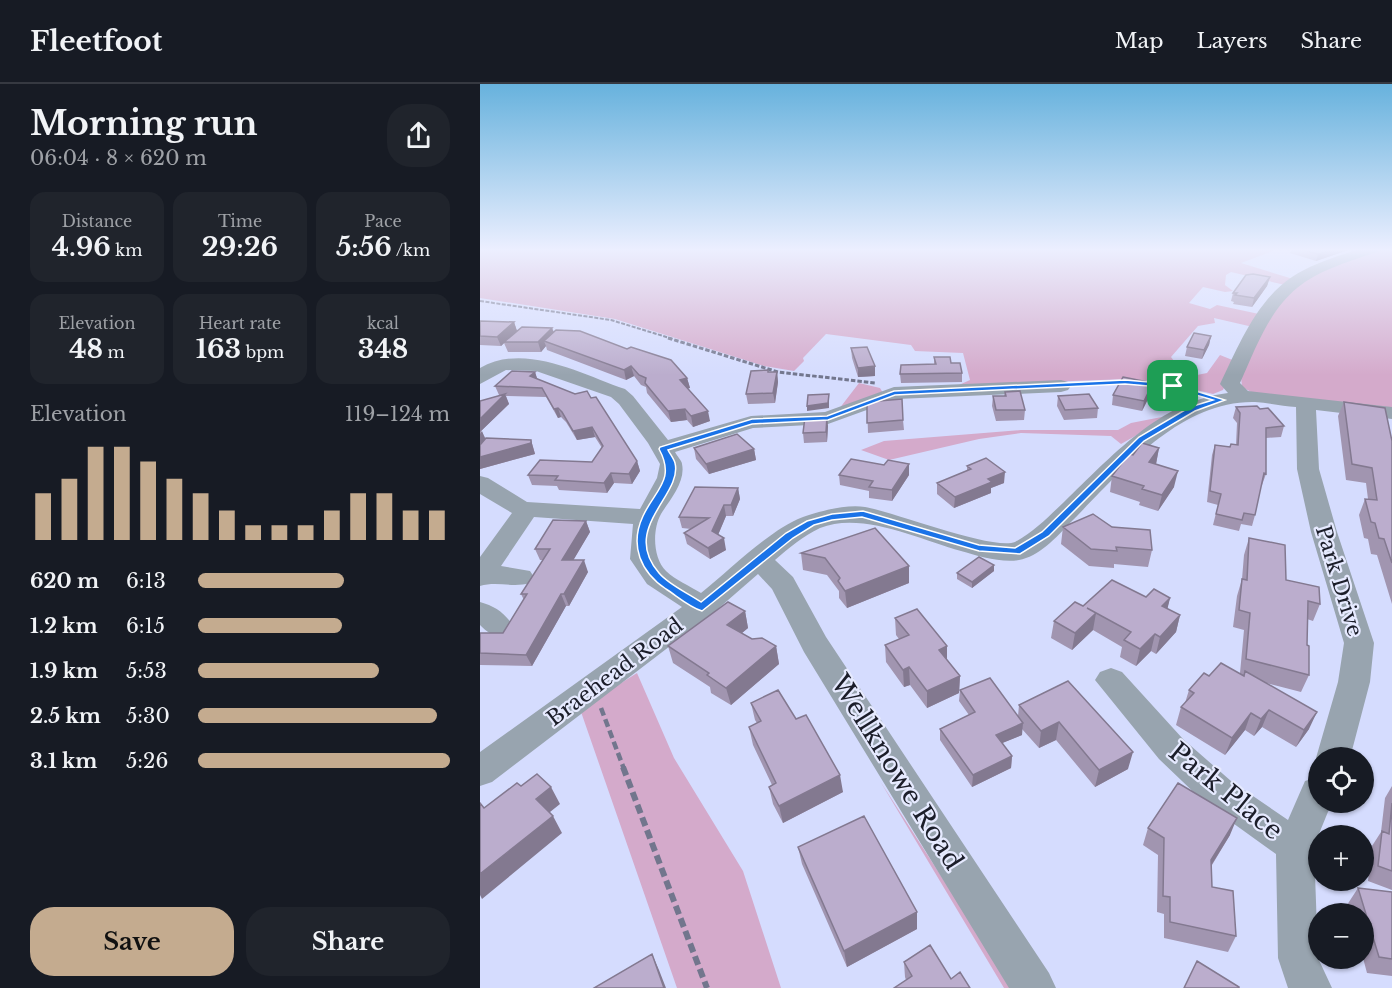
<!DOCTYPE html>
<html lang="en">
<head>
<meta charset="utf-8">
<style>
  :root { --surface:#171b24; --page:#20242c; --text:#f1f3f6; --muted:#9ea1a6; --line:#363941; --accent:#c4ab8f }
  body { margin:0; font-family:"Libre Baskerville",serif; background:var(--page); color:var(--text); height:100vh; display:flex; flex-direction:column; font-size:22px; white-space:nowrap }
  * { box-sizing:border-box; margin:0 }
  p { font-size:20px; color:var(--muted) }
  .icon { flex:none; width:33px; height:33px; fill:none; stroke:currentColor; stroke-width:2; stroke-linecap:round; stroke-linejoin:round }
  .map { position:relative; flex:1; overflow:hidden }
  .sheet { display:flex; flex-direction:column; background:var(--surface); width:480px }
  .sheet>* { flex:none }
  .tools { position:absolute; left:828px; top:663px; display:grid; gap:12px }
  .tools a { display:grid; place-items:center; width:66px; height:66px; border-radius:50%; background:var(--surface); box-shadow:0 2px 4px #0004; font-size:30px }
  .pin { position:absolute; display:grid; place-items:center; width:51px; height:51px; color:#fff; margin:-26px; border-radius:12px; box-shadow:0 3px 9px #0006 }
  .round { display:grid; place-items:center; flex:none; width:63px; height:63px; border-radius:24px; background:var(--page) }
  .headline { display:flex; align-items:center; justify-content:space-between; height:102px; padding:0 30px }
  h1 { font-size:33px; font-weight:700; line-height:45px }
  .stats { display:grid; grid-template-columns:repeat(3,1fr); gap:9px; height:102px; padding:6px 30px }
  .stats div { display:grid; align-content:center; border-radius:15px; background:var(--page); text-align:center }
  .stats b { font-size:26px; font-weight:700 }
  .stats small { font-size:16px; font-weight:400 }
  .stats p { font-size:16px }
  .chart { height:168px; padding:12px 30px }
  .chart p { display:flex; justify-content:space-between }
  .chart svg { width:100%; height:108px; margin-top:6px; stroke:var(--accent); stroke-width:6 }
  .action { display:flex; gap:12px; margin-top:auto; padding:12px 30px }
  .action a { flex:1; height:69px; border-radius:24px; background:var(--accent); color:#111; font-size:24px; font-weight:700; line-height:69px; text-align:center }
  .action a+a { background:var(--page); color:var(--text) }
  ul { padding:0 30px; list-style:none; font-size:20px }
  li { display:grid; grid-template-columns:96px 72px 1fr; align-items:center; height:45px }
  li i { height:15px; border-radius:8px; background:var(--accent) }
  header { display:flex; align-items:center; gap:36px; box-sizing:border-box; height:84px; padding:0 30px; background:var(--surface); border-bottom:2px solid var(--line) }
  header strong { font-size:28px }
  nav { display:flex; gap:33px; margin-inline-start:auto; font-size:21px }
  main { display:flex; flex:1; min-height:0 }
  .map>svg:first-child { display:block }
</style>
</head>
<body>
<header>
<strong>Fleetfoot</strong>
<nav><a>Map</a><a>Layers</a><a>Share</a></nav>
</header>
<main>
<section class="sheet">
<div class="headline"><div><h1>Morning run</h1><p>06:04 · 8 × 620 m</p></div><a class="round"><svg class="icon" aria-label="share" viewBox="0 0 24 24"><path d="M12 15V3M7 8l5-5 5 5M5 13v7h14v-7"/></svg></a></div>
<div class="stats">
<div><p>Distance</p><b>4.96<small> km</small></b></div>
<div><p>Time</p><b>29:26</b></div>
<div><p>Pace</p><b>5:56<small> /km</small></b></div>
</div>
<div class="stats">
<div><p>Elevation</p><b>48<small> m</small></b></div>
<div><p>Heart rate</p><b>163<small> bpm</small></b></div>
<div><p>kcal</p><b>348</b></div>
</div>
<div class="chart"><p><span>Elevation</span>119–124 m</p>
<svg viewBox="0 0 160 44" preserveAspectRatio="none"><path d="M5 44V25M15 44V19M25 44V6M35 44V6M45 44V12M55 44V19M65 44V25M75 44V32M85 44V38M95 44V38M105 44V38M115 44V32M125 44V25M135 44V25M145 44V32M155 44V32"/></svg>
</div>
<ul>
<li><b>620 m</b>6:13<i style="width:58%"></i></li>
<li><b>1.2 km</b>6:15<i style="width:57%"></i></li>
<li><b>1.9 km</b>5:53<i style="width:72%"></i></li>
<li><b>2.5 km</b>5:30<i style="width:95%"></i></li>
<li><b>3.1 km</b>5:26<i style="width:100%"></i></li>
</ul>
<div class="action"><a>Save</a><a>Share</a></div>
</section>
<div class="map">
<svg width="912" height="904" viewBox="0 0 912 904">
  <rect width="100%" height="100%" fill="#d5dcfe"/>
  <path fill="#d4aacb" d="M0,165H798L761,179L813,195L805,201L751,188L746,191L745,201L753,207L745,208L723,203L709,219L730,225L737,221L779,230L773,243L734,234L735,239L718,242L691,273L703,289L717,291L727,289L740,271L755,277L743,306L733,310L683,298L649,295L479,301L490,296L483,269L435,267L431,261L346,250L323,274L324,277L314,287L284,282L135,235L0,214Z
    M903,165H912V326L771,308L762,303L761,293L781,244L816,200L852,182Z
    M379,299L400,304L403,309L359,325Z
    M692,331L641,360L631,352L541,349L499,355L409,376L381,366L404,357L541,346H638L651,339Z
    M157,589L194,674L263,787L301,904H197L100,625Z
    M400,697L533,904H524Z"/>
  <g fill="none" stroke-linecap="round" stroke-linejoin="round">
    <path stroke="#72768d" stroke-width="2" stroke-dasharray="4 1.5" stroke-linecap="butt" d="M0,217L131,236L193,255"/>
    <path stroke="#72768d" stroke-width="3" stroke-dasharray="4.5 2" stroke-linecap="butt" d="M188,254L298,288L395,299
      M669,299L714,308
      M597,300L643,298"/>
    <path stroke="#72768d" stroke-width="4.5" stroke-dasharray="8 4" stroke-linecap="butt" d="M121,624L144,685"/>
    <path stroke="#72768d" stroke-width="6" stroke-dasharray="9 4.5" stroke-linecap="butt" d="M143,683L227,904"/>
    <path fill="#98a4af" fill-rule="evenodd" d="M880,165H899L897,168C870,177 839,186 817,204C788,228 775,266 760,299L768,307L912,323V335L836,326L839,385L857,448L894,559L890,598L870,674H838V679L836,674L858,598L864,559L831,448L817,385L816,323C803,322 789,319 775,318C699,316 639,390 590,439C577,453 558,473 539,476C521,479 498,472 481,467C439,455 381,427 340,444C323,452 309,464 295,476L313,493L346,553L569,889L576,904H529L324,568L292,505L278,490L232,530L12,698L0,702V668L202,523L167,500L150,475L153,440L54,433L21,482L50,487L54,493L50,499C33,504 17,497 0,502V473L32,429L0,410V392L8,394L47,418L160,425L177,394L180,380L168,359L139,320L131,313L56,287L26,286L0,300V284C45,258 101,290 145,305L153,312L188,356L271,332L345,328L414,303L581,296L588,298L591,302L588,306L581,308L417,315L348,340L273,344L195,368C197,372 202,377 202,380C206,398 189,417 181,430C172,446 173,474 186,487C195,496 210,502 221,509C250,486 289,446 323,433C340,427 367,420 385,423C414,428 514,467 535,458C554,448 569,432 584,418C631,373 680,317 748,309L740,300C758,263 776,217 812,193C832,180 857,172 880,165Z
      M0,518C15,522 25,529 34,543L29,550C16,554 10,551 0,541Z
      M631,584L642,588L703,655L751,697L808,736L825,697L838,693V718H852L834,762L838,874L852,904H808L798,874L796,770L725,719L679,675L615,596L620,588Z"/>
  </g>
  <path fill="#a195b0" d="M812,165H871L836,177L810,169Z
    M790,193L787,202L772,223L753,220L754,218L751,217L753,209Z
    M0,237L34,238L37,247L72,244L74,248L207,294L210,304H208L230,337L213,343L207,336L191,338L167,309L166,303L161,301L154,292L146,296L67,266L66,262L61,268H28L24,259L21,262L0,261Z
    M731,252L729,261L722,275L705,272L707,263Z
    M371,264L395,282V292L378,293L372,274Z
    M454,273L482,289V298L421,299L420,290L454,280Z
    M55,288L57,295L157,377L160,387L152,400L134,399L127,409L79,406L77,402L52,401L48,391L112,378L122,364L115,353L97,356L86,338L81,333L78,334L66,313L26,312L29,320L1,347L6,355L51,356L55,370L0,385V317L22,311H19L15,302Z
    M297,288L298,298L295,319L268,320L266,310Z
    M673,299L671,309L662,327L632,321L633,311Z
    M525,308L545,326L544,336L516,337L512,322L513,312H524Z
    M578,312L618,324L617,334L584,336L577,322Z
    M387,318L423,336L424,346L388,349Z
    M864,318L912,357V520L897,471L891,470L888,455L884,454L879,431L885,415H888L886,399L866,396L858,332Z
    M756,323L780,325L804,342L801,353L786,354V390L782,401L781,400L775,431L772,442L761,440L759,447L733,441L738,421L727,418L732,371L735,361L750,363L756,361L757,339L753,334Z
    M348,342L347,358L324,359L323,349Z
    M214,364L274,365L276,376L229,390L216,375Z
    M679,364L676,380L694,403L678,427L659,421L660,418L630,408L632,392L653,371Z
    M487,382L524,399L511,404V409L474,424L457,410V399L487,387Z
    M359,391H429L412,417L389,414V407L360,401Z
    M258,404L260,415L253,432H246L238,451L246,466L230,475L207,460L204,449L211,445L202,444L199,433Z
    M106,437L110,448L93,476L108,488L89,522H86L52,582L0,581V549H23L44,516L41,510L63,476H60L55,465Z
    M583,443H632L672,466L668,483L634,480V484L609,482L581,460Z
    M769,454L806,496L840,520L833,537L827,535V561L829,591L821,608L786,599L829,645L816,663L782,643L774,652L765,646L745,671L696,641L701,623L705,619L709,606L729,592L760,589L764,546L753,543L757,512L762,495L764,471Z
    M321,469L429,482V499L367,524L359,514V507L347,491L323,486Z
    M514,481V487L492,504L477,495V489Z
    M666,513L690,514L687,525L700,531L696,548L676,570L671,567L656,582L640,573L642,563L613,546L592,566L571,554L574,537L603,522Z
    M265,527L268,544L262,549L272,555L296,562L299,580L251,621L231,609L230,603L193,579L188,562Z
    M415,534L467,562V576L480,592L479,609L447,624L430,601L424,603L406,578L405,561L419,555L416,551Z
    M588,597L648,685L615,703L576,656L559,664L542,645V651L522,659L532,672L531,684L492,703L460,656V645L489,631L479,617L480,606L538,632L539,621Z
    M271,619L316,635L363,708L303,739L293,720L289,703L292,701L273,661L269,643L277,639L275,636Z
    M912,702V806L888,797L892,762L901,748L905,714Z
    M668,744L750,751L732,781V803L756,852L748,868L684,854V830L677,828L678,771L663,761Z
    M318,763L437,845L367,883L322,780Z
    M878,804L912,808V892L887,889L883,874H884V830H870L867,821Z
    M424,878L471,895L490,904L426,896L425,893Z"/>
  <path fill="#837990" d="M854,165H871L836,177L838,170Z
    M790,193L787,202L772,223L774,214Z
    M34,238L37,247L21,262L17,253Z
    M72,244L75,253L64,257L66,262L61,268L58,258Z
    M731,252L729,261L722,275L724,266Z
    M151,282L154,292L146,296L144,286Z
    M395,282V292L378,293V284Z
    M55,288L58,297L50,292Z
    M297,288L298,298L295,319L293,309Z
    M207,294L210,304L203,306L200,296Z
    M673,299L671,309L662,327L664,317Z
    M25,310L29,320L0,348V335Z
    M349,310V324L327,327V322Z
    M78,324L81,333L78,334L74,325Z
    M205,325L207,336L191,338L188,327Z
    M228,327L230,337L213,343L211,332Z
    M347,332L348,342L347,358L346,348Z
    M112,343L115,353L97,356L93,347Z
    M2,347L6,357L0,364V350Z
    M51,356L55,370L0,385V373Z
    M679,364L676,380L669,378Z
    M274,365L276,376L229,390L226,380Z
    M157,377L160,387L152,400L149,390Z
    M429,380V391L412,417V406Z
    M698,387L694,403L678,427L682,411Z
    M525,388L524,399L511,404V409L474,424L475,413L508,395Z
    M131,389L134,399L127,409L124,399Z
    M258,404L260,415L253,432L251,421Z
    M244,421L246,432L235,458L232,447Z
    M106,437L110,448L87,487L82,476Z
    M244,454L246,466L230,475L228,464Z
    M104,476L108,488L89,522L84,510Z
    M514,481V487L492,504V498Z
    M429,482V499L367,524L365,507Z
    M81,510L86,522L52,582L46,571Z
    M690,514L686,531L682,522Z
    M265,527L268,544L251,558L247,541Z
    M616,529L613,546L592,566L595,549Z
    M700,531L696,548L676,570L680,553Z
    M675,550L671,567L656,582L660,565Z
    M296,562L299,580L251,621L246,604Z
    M467,562V579L459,566Z
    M429,583L430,601L424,603L423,586Z
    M480,592L479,609L447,624V607Z
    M789,626L782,643L774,652L781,635Z
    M837,628L829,645L816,663L824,646Z
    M771,629L765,646L745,671L752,654Z
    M579,638L576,656L559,664L561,647Z
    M543,639L542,651L515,662L516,651Z
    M653,668L648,685L615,703L619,686Z
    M532,672L531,684L492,703L493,691Z
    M360,691L363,708L303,739L299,722Z
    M71,703L80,720L65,732L56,715Z
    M73,732L82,749L2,815L0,811V790Z
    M757,734L750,751L724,793L731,776Z
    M437,828V845L367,883L364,867Z
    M172,870L179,886L186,904H184Z"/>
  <path fill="#bbadcd" stroke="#837990" stroke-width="1.5" d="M819,165H854L838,170Z
    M773,190L790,193L774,214L755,211L757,209H753L766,191Z
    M0,237L34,238L17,253L0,252Z
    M42,243L72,244L58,258H24Z
    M76,246L100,247L147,265L151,263L191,276L207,294L200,296L228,327L211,332L205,325L188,327L165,299L166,294L159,291L151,282L144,286L64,257Z
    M714,249L731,252L724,266L707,263Z
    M387,263L395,282L378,284L371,264Z
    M454,273H470L471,279H480L482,289L420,290L421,281L456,280Z
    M288,286V288H297L293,309L266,310L271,287Z
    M32,287L55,288L50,292L95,310L107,307L111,314L116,313L157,377L149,390L131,389L124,399L75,396L78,392L48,391L60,376L112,378L123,362L112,343L93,347L82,328L78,324L74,325L62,304L15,302Z
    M643,293L673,299L664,317L633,311Z
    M540,307L545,326H516L513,312H526L525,308Z
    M25,310L0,335V317Z
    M349,310L348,319L327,322L328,311Z
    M609,310L618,324L585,326L578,312Z
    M422,315L423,336L387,339V318Z
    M864,318L905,324L912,357V479L904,455L899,454L895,439L891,438L885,415L897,416L892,384L872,380Z
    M777,322L780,325L788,324L804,342L786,344V390L784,389L775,431L764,429L762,436L736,430L741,410L730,407L735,361L750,363L751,360L758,361L760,329L756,323Z
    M347,332L346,348L323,349L325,333Z
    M257,350L274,365L226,380L214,364Z
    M6,354L51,356V359L0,373V361Z
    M662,359L679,364L669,378L698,387L682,411L662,405L664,402L632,392L649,370L653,371Z
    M506,374L525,388L508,395L512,398L475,413L457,399L491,385L487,382Z
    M371,375L404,381L408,376L429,380L412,406L389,403L393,397L359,391Z
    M215,403L258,404L251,421H244L232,447L244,454L228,464L204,449L229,434L199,433Z
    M613,430L632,443L670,446L672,466L636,463L637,467L611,465L583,443Z
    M73,436L106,437L82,476H104L84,510H81L46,571L0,569V549H23L47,510H41L70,465H55Z
    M395,444L429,482L365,507L358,497L360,494L345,474L321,469Z
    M769,454L805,461L806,496L839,503L840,520L828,517L827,561L829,562V591L766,575L770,529L759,526L762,495L767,496Z
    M499,473L514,481L492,498L477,489Z
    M632,496L666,513L674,505L690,514L682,522L700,531L680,553L675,550L660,565L644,556L651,548L607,524L616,529L595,549L574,537L595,518L603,522Z
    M248,518L265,527L247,541L272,555L282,554L296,562L246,604L227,591L229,589L188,562Z
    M437,525L467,562L459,566L480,592L447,607L429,583L423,586L405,561L429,551L415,534Z
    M741,579L764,592L765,587L837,628L824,646L789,626L781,635L771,629L752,654L701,623L714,609L709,606L724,589L729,592Z
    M510,594L543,639L516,651L532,672L493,691L460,645L495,628L480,606Z
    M588,597L653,668L619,686L579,638L561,647L539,621Z
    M298,606L316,635L326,631L360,691L299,722L289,703L296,699L269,643L281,637L271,619Z
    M57,690L71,703L56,715L73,732L0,790V719L4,724L37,699L41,702Z
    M698,699L757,734L731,776L732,803L753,807L756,852L690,838V813L683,812L684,754L668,744Z
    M912,719V787L898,782L902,747L909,750Z
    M384,732L437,828L364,867L318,763Z
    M878,804L912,808V875L899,873Z
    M450,861L471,895L480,888L490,904H414L432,892L424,878Z
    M172,870L184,904H114Z
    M717,877L759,903V904H704Z"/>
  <linearGradient id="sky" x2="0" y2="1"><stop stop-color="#67b2dd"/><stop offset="0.57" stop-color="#ecefff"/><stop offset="1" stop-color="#ecefff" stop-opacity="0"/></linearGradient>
  <rect width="912" height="291" fill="url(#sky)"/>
  <path fill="#1a73e8" stroke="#fff" stroke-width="1.5" fill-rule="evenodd" d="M645,296L693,300L745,316L715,327L664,357L569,452L540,470L499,467L382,433L352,436L334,441L313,454L222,527C209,523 197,512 186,505C161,488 149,462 163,432C175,406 196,396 179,365L180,363L272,335L347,332L414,307ZM645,300L692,304L733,316L710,323L659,353L562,448L535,464L499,461L383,427L352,430L327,437L306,449L221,518C208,509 189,501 179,489C140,444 203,411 195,379C194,375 190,370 188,366L272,340L348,336L415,311Z"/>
  <g text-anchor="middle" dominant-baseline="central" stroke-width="4.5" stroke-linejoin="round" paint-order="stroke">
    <g font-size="21" fill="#1b1d29" stroke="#e6eaff">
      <text transform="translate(859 497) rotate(73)">Park Drive</text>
      <text transform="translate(135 588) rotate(-37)">Braehead Road</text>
    </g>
    <g font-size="26" fill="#1b1d29" stroke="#e6eaff">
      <text transform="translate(417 688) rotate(58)">Wellknowe Road</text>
      <text transform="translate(746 707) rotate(39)">Park Place</text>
    </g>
  </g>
</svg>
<div class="tools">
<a><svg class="icon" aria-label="locate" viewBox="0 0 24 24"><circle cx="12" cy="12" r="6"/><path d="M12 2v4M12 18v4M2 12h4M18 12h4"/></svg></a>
<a>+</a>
<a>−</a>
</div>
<div class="pin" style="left:693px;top:302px;background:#1e9e55"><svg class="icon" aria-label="arrive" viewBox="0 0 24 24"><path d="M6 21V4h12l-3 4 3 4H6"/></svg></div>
</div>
</main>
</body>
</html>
